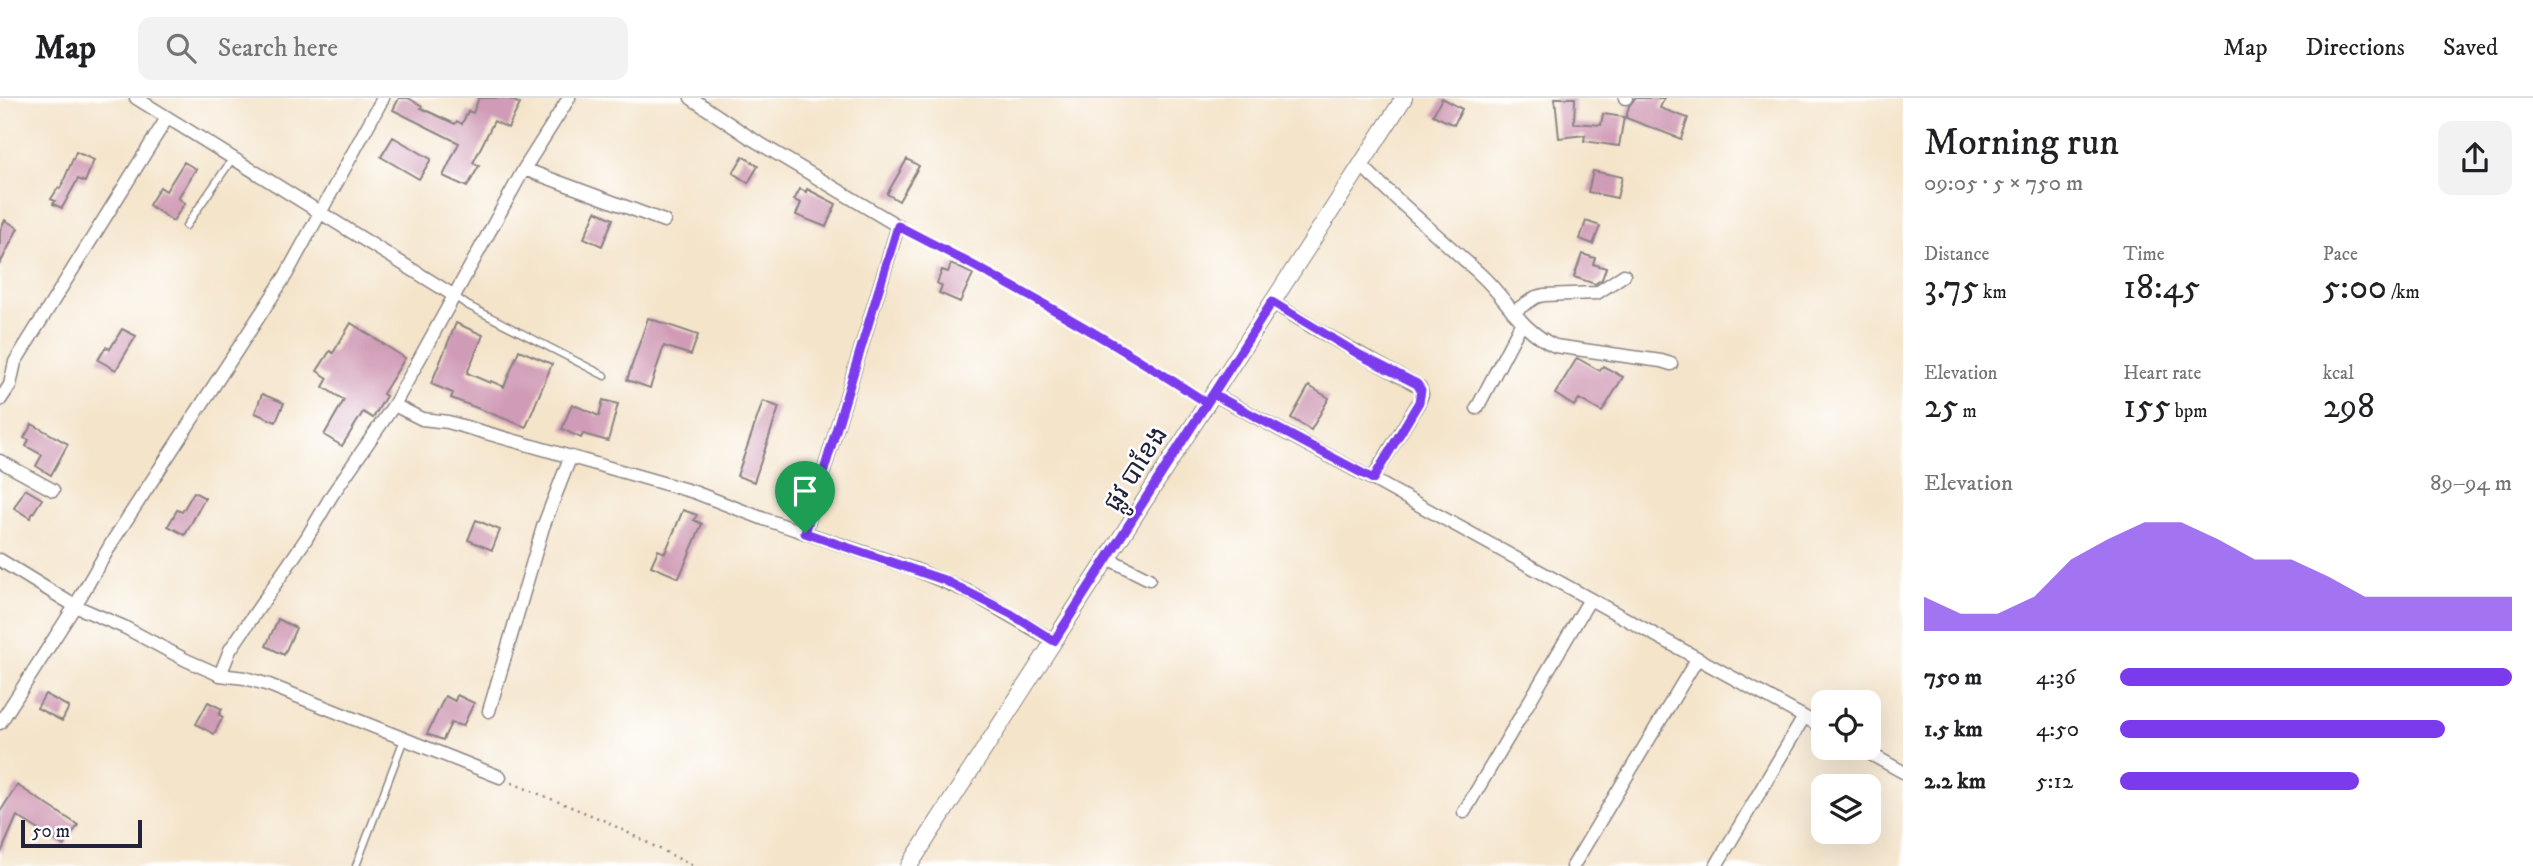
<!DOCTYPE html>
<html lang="en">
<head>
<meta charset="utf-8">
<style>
  :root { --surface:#fff; --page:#f2f2f2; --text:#202124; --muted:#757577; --line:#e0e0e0; --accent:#7c3aed }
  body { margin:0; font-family:"IM FELL DW Pica","Noto Sans Khmer",serif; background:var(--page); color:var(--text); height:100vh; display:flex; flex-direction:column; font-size:26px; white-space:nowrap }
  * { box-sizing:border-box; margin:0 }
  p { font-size:23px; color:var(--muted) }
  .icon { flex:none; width:38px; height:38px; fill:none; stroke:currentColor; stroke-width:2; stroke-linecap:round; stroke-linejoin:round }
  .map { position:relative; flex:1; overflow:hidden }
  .sheet { display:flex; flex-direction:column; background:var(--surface); width:630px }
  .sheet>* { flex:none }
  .tools { position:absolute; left:1811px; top:592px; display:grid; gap:14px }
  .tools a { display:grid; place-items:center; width:70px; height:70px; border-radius:14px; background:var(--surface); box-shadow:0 7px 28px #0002; font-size:35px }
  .scale { position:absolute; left:21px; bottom:18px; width:121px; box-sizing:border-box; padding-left:7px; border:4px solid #22223b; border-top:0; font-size:19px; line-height:24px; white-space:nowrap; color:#22223b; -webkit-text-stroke:5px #fff; paint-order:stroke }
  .pin { position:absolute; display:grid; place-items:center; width:60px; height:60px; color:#fff; margin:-72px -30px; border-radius:50% 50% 50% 0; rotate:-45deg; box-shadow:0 0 7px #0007 }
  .pin .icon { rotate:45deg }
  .round { display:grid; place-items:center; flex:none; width:74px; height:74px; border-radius:14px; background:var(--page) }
  .head { display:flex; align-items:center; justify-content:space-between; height:119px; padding:0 21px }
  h1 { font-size:38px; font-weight:600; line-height:52px }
  .stats { display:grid; grid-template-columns:repeat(3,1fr); gap:10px; height:119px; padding:7px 21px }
  .stats div { display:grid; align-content:center }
  .stats b { font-size:35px; font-weight:600 }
  .stats small { font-size:19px; font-weight:400 }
  .stats p { font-size:19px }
  .chart { height:196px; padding:14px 21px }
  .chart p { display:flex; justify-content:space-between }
  .chart svg { width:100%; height:126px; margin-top:7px; fill:var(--accent); opacity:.7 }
  ul { padding:0 21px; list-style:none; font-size:23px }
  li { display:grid; grid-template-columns:112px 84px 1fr; align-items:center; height:52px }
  li i { height:18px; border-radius:9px; background:var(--accent) }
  header { display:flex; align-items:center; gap:42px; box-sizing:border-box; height:98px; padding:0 35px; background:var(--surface); border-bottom:2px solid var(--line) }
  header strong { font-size:33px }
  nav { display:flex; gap:38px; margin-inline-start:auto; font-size:24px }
  .search { width:490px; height:63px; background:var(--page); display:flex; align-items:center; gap:18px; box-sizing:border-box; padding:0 24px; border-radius:14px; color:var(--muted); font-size:26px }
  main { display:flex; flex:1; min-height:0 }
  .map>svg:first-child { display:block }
</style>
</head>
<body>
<header>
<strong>Map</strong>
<div class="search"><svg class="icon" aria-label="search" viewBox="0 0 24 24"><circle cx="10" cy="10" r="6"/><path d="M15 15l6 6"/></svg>Search here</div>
<nav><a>Map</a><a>Directions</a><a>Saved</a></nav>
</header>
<main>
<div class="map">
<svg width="1903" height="768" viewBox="0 0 1903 768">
  <rect width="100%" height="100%" fill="#fff"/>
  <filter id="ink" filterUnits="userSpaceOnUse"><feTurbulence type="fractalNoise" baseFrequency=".0143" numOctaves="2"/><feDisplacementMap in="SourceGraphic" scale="14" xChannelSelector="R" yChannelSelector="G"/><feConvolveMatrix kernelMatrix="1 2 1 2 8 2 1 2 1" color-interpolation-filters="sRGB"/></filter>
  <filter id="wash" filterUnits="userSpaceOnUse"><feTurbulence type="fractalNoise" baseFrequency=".00686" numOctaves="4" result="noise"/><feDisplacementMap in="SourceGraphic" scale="28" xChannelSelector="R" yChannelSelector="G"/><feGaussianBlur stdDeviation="1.57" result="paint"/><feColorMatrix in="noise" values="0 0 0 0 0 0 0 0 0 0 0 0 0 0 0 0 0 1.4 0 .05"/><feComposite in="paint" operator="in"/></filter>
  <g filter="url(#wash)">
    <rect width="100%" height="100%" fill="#f4e4ca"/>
    <g id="blocks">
      <path fill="#d09bb6" d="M399,0H408L422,8L421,10L455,26L457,23L462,26L468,13L473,15L479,0H508L520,6L508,30L494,23L473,65L479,68L467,89L443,78L459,45L393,12Z
        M1442,0L1462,11L1454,27L1433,17Z
        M1555,0H1575L1574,25L1601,27L1603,16L1624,19L1619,48L1584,43L1585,37L1559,40Z
        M1635,0H1664L1660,10L1688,20L1681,41L1626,20L1629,8Z
        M393,39L431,61L419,81L381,59Z
        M76,54L94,62L85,84L78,81L62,110L53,106L55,103L51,101L58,90L60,91Z
        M743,58L758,68L748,85L733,75Z
        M907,61L919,68L899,103L887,96Z
        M184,64L196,71L178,100L185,105L173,123L149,107L160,89L166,93Z
        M1593,73L1622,79L1617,100L1588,94Z
        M800,91L806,94L807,91L836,106L826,129L796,117L801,105L794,102Z
        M596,113L613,121L602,148L584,140Z
        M5,122L18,130L0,166V132Z
        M1586,123L1600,128L1593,146L1580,141Z
        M1582,156L1595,160L1593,166L1606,170L1602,181L1595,186L1574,179Z
        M951,166L973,176L960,204L939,195L942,188L937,185L942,172L948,174Z
        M648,220L698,237L691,257L664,248L650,290L627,282Z
        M351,225L405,260L383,296L386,298L373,320L363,314L342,348L324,337L344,302L323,289L328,280L317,273L330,253L333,255Z
        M456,225L483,237L467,275L490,285L491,283L504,289L519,252L552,266L526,329L451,300L453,295L431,286Z
        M122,231L136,238L116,272L98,262L106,249L110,251Z
        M1577,260L1600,273L1603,268L1623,279L1602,314L1579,301L1574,308L1555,296Z
        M1309,288L1329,300L1311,332L1291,320Z
        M262,296L284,305L276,324L255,315Z
        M603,302L618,306L608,343L583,336L581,340L562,331L572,306L599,318Z
        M763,303L779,309L754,384L737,378Z
        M32,326L68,346L51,377L36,368L42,357L26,348L29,342L24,340Z
        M25,391L42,401L30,420L14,410Z
        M194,394L205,400L185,437L168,428L177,412L182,414Z
        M683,412L697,417L694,422L702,426L679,480L651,468L658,452L665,455Z
        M476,422L500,432L492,452L468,442Z
        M278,521L296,530L284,557L266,548Z
        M45,596L69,609L62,623L37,610Z
        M457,597L474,605L463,628L451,625L443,642L427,636L445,598L455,603Z
        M208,604L222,611L219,617L223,619L214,636L196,626Z
        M17,687L78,727L64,748L17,718L0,757V714Z"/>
    </g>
  </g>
  <g filter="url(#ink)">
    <use href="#blocks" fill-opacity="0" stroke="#8b8382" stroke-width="2"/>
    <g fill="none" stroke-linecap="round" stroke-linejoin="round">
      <g stroke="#8b8382" stroke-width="9">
        <path id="service" d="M186,128L233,60
          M453,197L467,207L605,278
          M356,768L404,641"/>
      </g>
      <g stroke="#8b8382" stroke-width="15">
        <path id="minor" d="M136,0L453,197
          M691,0L749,39L898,128L805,435
          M1625,0H1626
          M1361,67C1399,105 1441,140 1481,177C1509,203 1519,231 1555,248L1661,263L1671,266
          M524,71L664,123
          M1272,204L1312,229L1420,289L1422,296L1419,304L1372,381
          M1513,214L1536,199L1544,197L1597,195L1624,177
          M1213,296L1372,381L1824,630
          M0,302L10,287L15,264L167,20
          M394,307L422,321L448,324L694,394L764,421L914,471L971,495L1054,543
          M1477,310L1521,226
          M0,363L53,392
          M1107,460L1149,481
          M0,462L75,508L124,529L186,562L220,577L245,580L269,587L500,679
          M220,577L230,552L306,441L332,397L394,307L524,71L569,0
          M489,613L543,429L570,360
          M0,625L75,508L114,441L286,177L383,0
          M1858,649L1903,674
          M1464,714L1590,501
          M1573,768L1697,561
          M1716,768L1804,619"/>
      </g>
      <g stroke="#8b8382" stroke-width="18">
        <path id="tertiary" d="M909,768L1404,0"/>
      </g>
      <path stroke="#8b8382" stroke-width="2.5" stroke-dasharray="2 5" stroke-linecap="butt" d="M910,134C1006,183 1102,236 1193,296
        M512,685L603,722L693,768"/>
      <use href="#service" stroke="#fff" stroke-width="6"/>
      <use href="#minor" stroke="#fff" stroke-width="12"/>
      <use href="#tertiary" stroke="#fff" stroke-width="16"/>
    </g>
  </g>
  <g fill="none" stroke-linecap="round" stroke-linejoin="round" filter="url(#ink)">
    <g stroke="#fff" stroke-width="14">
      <path id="route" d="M805,435L944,482L1011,516L1054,543L1207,305L1213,296L1373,381L1419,304L1421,292L1417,286L1360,257L1272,204L1213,296L1207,305C1108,240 1004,182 898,128L805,435"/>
    </g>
    <use href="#route" stroke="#7c3aed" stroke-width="9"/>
  </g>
  <g text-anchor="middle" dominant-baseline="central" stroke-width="5" stroke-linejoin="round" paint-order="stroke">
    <g font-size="26" fill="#22223b" stroke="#fff">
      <text transform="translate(1136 371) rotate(-57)">ផ្លូវ បាខែង</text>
    </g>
  </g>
</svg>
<div class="tools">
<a><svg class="icon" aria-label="locate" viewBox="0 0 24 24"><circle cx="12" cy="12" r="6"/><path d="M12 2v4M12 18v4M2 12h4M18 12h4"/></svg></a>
<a><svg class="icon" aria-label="layers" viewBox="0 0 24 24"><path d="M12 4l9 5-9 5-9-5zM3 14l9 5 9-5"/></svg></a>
</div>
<div class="scale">50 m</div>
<div class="pin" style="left:805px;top:435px;background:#1e9e55"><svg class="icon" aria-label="arrive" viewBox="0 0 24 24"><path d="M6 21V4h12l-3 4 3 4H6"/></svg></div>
</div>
<section class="sheet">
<div class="head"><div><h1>Morning run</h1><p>09:05 · 5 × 750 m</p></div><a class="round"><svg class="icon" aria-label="share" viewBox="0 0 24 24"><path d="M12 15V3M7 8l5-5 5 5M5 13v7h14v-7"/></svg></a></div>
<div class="stats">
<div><p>Distance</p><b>3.75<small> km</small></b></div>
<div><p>Time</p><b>18:45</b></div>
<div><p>Pace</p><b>5:00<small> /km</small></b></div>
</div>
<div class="stats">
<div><p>Elevation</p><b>25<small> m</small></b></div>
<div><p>Heart rate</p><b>155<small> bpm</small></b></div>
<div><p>kcal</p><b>298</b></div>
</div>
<div class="chart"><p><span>Elevation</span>89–94 m</p>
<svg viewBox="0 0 160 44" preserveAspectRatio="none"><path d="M0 44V32L10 38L20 38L30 32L40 19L50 12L60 6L70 6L80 12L90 19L100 19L110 25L120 32L130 32L140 32L150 32L160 32V44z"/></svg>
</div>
<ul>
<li><b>750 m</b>4:36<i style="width:100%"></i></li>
<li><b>1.5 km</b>4:50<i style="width:83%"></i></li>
<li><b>2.2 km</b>5:12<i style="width:61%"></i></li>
</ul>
</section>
</main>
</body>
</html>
